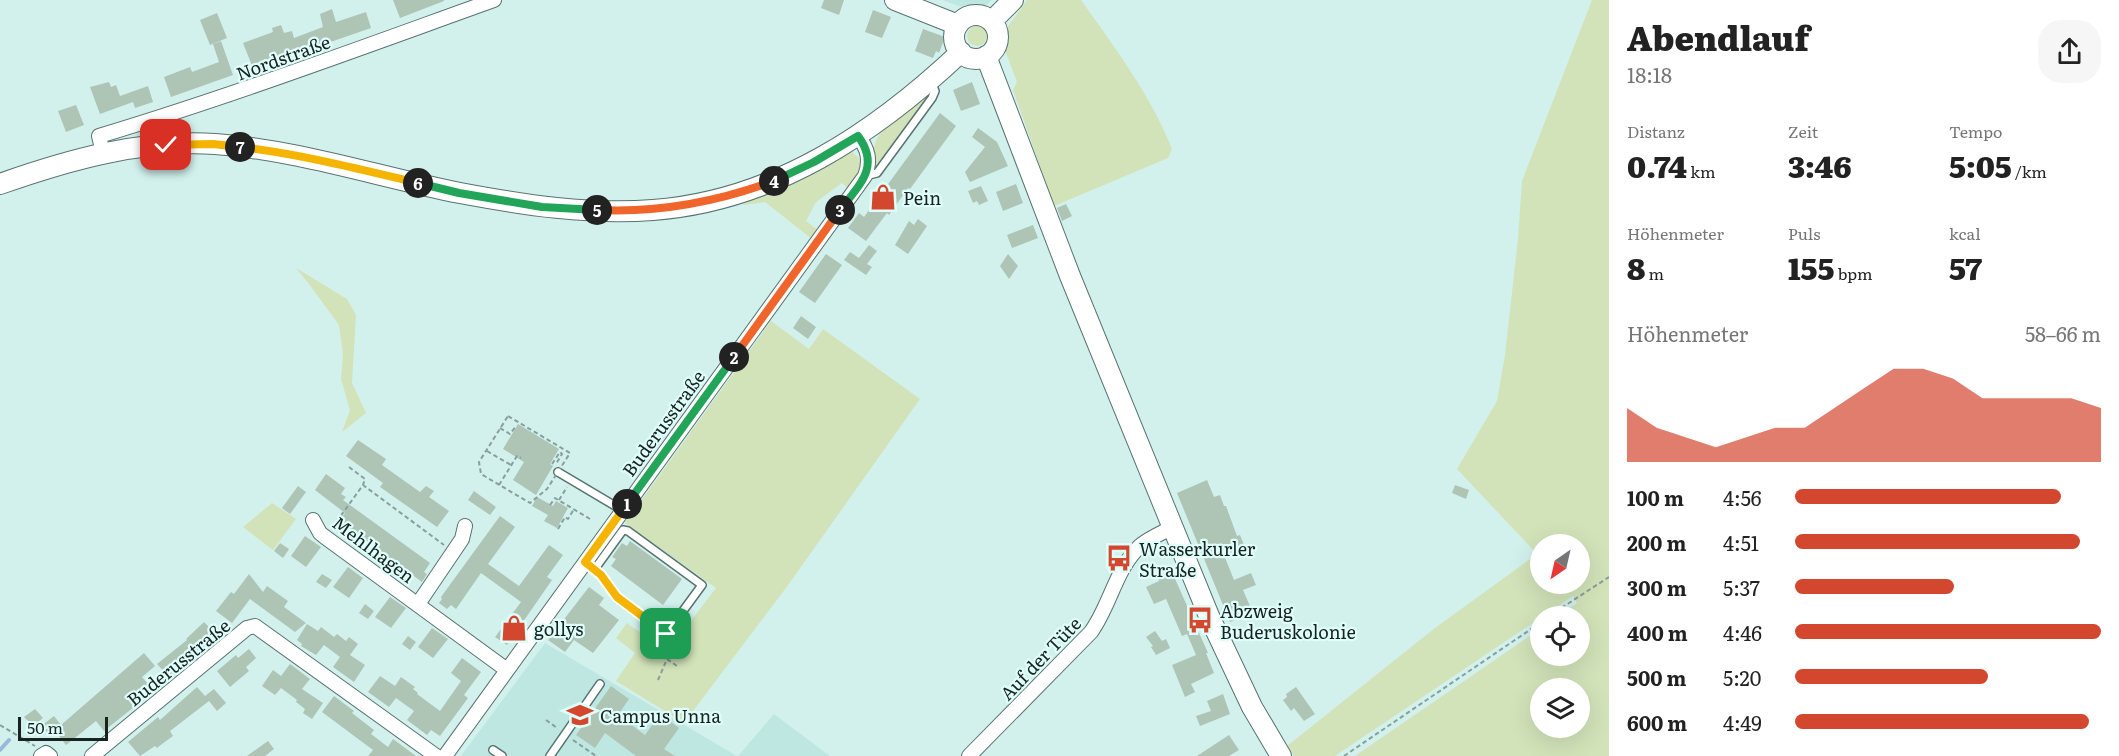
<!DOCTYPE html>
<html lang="de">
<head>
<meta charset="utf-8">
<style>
  :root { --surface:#fff; --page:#f6f6f6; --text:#222; --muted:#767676; --accent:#d3472f }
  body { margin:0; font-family:Literata,serif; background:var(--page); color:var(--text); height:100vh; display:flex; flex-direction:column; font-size:22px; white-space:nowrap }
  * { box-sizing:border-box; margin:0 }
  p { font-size:20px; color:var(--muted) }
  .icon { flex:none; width:33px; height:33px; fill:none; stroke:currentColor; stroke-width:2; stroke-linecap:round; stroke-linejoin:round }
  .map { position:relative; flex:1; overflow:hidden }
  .details { display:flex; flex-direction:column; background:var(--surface); width:510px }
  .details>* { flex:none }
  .needle { width:39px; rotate:214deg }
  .controls { position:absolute; left:1530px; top:534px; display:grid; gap:12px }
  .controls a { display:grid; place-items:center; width:60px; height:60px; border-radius:50%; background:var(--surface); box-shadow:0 6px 24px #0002; font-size:30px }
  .scale { position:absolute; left:18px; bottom:15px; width:90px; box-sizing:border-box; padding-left:6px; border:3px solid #172221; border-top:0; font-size:16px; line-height:21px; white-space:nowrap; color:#172221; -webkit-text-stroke:4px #dffefa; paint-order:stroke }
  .pin { position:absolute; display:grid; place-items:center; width:51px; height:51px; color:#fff; margin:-26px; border-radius:12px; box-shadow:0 3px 9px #0006 }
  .km { position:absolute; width:30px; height:30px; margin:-15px; border-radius:50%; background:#222; color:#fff; font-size:16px; line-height:30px; text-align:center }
  .round { display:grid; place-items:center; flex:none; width:63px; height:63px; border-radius:24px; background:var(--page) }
  .head { display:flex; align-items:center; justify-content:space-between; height:102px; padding:0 18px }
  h1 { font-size:33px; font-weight:800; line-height:45px }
  .stats { display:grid; grid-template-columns:repeat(3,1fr); gap:9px; height:102px; padding:6px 18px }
  .stats div { display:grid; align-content:center }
  .stats b { font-size:30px; font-weight:800 }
  .stats small { font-size:16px; font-weight:400 }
  .stats p { font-size:16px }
  .chart { height:168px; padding:12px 18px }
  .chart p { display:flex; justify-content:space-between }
  .chart svg { width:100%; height:108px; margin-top:6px; fill:var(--accent); opacity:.7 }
  ul { padding:0 18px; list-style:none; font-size:20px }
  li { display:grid; grid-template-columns:96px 72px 1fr; align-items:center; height:45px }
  li i { height:15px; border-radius:8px; background:var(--accent) }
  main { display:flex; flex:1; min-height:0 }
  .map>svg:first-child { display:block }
</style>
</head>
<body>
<main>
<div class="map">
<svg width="1609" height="756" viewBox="0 0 1609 756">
  <rect width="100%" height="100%" fill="#d2f1ed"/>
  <path fill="#bfe7e2" d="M942,0H992L978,13Z
    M545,643L737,756H461Z
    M774,714L830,756H738Z"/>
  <path fill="#d2e3b9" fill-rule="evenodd" d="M1027,0H1081C1113,45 1152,97 1172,149L1168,158L1054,206L1013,90L1017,82L1006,53L1007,32V28Z
    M1592,0H1609V756H1355L1540,629V656H1580V616H1558L1577,603L1573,596L1335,756H1294L1287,746L1435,628L1537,554L1457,469L1497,401L1505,355L1518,239L1522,181ZM1540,544H1580V584H1540ZM1540,688H1580V728H1540Z
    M967 36a10 10 0 1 1 20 0a10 10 0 1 1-20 0Z
    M928,95V99L879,166L874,167C874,158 872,148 877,139C882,128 918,100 928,95Z
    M851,151L861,160V170L849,189L842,183L816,202L806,221L818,230L812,239L765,202L744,205L742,200L830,163Z
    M296,268L347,299L356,315L352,383L366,413L342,432L350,410L341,379L343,354L339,325L309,284Z
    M771,321L809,349L823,329L920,399L786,588L684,723L616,681L635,653L616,638L627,623L667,652L716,588L625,523Z
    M272,503L296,519L273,550L243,527Z"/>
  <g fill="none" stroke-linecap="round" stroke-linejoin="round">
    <path stroke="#99b9da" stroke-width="4" d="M0,750L9,740"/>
  </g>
  <path fill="#aec4b5" d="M393,0H444V1L400,18Z
    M824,0H844L839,15L821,8Z
    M332,9L336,22L366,12L371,28L316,47L315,44L270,59L271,62L253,68L243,43L273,32L272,28L281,25L284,33L292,31L294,38L323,27L320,14Z
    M873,10L891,17L882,38L865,32Z
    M217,13L227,38L210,45L200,20Z
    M923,29L945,37L939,53L936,51L933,58L915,51Z
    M221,41L233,75L171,97L164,77L190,67L192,72L219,62L213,44Z
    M109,82L111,87L116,85L120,96L148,86L153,102L135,108L133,102L100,114L90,87Z
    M972,82L980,104L961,111L953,90Z
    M76,105L84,125L66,132L58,111Z
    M940,113L956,126L910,189L908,188L889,215L887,213L866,241L848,228L859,213L864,217Z
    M978,128L997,142L1008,166L970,182L965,172L985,147L972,137Z
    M1016,184L1023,203L1003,211L996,192Z
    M981,186L988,201L979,205L977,201L973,203L968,191Z
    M1066,204L1072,216L1062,221L1057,208Z
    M918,219L927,226L908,254L895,245L909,221L914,225Z
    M1033,225L1038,238L1012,248L1007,235Z
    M869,245L877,251L867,264L872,267L866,275L844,260L850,252L859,258Z
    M826,254L842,265L815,303L799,292Z
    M1008,254L1018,266L1009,279L1000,266Z
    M801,316L816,327L808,339L793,328Z
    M518,424L559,449L550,464L553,466L536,495L513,480L524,462L503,449Z
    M358,440L386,459L382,465L420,492L426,486L434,491L429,497L449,511L437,527L380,487L383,483L346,456Z
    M326,474L345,488L341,494L346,497L343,500L430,563L424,572L427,574L422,582L339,521L345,513L315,490Z
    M1207,480L1214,497L1220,495L1224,506H1226L1237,536L1240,535L1245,547L1224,555L1234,580L1251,573L1256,585L1243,590L1253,613L1230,622L1177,493Z
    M1455,485L1469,490L1466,499L1452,493Z
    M298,486L306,492L290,514L282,508Z
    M474,491L496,507L490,515L468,500Z
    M537,497L553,506L556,501L568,508L557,528L544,521L548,515L532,506Z
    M500,516L515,527L488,564L519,586L549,545L563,555L547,577L552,580L507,645L495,637L521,602L481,573L456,609L451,605L447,609L439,603L442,599L441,597Z
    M305,536L321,547L306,567L291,556Z
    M630,541L682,579L663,605L611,566L616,559L612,557L622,543L627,546Z
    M280,543L289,549L283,558L274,551Z
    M348,567L363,578L349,598L333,587Z
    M1172,572L1208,653H1206L1214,673L1191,684L1195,692L1185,697L1172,665L1196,655L1187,634L1182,636L1166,599L1154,604L1146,587L1159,581L1158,578Z
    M249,574L263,592L267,586L288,601L284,607L306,623L295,632L250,599L232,623L216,611L231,592L234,594Z
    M322,574L332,580L326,588L316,582Z
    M589,587L604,598L599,605L619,620L593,653L574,640L565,652L548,640Z
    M390,597L406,608L391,628L375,617Z
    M365,604L374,611L368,619L359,613Z
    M204,622L218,636L184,669L170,678L157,664L187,640L186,639Z
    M307,624L318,631L321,627L334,637L337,634L346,641L349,637L358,644L350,655L365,665L354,682L333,667L340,657L324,645L316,655L301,646L302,644L297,640Z
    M432,628L448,639L433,658L418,647Z
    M1155,631L1162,641L1166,639L1170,648L1156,655L1151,647L1153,646L1146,637Z
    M408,636L416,642L410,650L402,644Z
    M249,649L256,658L246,667L249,671L230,687L217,671L236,655L238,658Z
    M144,653L155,666L142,677L154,691L104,731L96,721L66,745L56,732L50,736L41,726L54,716L61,725Z
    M462,658L481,672L464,695L468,698L440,736L431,730L427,735L407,720L414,711L396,698L389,707L368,692L380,676L395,686L401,677L415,687L413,689L418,693L417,694L440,711L461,681L451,673Z
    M290,664L310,679L302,689L323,703L312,719L303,713L305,709L296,702L297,700L281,688L275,695L262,686L273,670L281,676Z
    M611,686L629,699L618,715L645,735L660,714L679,728L664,749L675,756H636L605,733L595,748L576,735Z
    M197,687L205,696L214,689L226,703L217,711L209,701L170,731L173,736L162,744L157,748L155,746L140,756L128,742L158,717L160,720Z
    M1296,687L1315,714L1304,721L1294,708L1291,711L1283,700L1287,697L1286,694Z
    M1223,694L1230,714L1200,726L1196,716L1211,711L1207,701Z
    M334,696L354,711L352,713L374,730L371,734L388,747L393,739L416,756H368L373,750L322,712Z
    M35,709L43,718L33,726L24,717Z
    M1229,735L1239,750L1229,756H1197Z
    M268,741L274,749L265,756H247Z"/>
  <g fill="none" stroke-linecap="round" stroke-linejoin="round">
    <g stroke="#587370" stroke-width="10">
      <path id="service" d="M865,176L877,173L932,98L935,91L931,82
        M558,472L622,510
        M585,562L601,575L617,597L666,634L702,585L628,531L623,530L594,570
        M493,750L502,756
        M550,756L600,684"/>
    </g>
    <g stroke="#587370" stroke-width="16">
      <path id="minor" d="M103,153L99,136C232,96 363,47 494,0
        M313,520L320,533L325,537L507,670
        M418,604L462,539L465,526
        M41,756L46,753L50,756
        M92,756L247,628L255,626L436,756
        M445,756L865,176C871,160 868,149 858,136
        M969,756L1091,632C1110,606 1116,568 1140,546C1149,538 1162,533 1173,527"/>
    </g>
    <g stroke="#587370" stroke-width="22">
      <path id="secondary" d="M895,0L958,25
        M954 37a22 22 0 1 1 44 0a22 22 0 1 1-44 0Z
        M992,21L1013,0
        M986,56L1070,276L1209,616L1252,707L1281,756
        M0,184C68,160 142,139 215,144C299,150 379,177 460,193C524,205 589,215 653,210C774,201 875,133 961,52"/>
    </g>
    <path stroke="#889f9c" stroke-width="2" stroke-dasharray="4.5 3" stroke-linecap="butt" d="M963,10L981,9
      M1003,54L1005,30
      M508,416L570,453L547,489L530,503L481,474L479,462Z
      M500,428L510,434L516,426
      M487,451L511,465
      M552,464L560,452L562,454L556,464
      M349,467L365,479L363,485
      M499,485L517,456L521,458
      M559,500L567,487
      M550,505L555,498L590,519
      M332,528L363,485L444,545
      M558,529L565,517L568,519L574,509
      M1549,616L1609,577
      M667,659L677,666
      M658,680L670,652L667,650V644
      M546,720L557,728
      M0,725L35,746
      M573,740L596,756
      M1344,756L1540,623"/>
    <use href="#service" stroke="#fff" stroke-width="7"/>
    <use href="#minor" stroke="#fff" stroke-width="14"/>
    <use href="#secondary" stroke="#fff" stroke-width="20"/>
  </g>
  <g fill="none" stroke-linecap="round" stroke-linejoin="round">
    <g stroke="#fff" stroke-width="12">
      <path id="split-1" d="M627,504L585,562L601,575L617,597L666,634"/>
    </g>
    <g stroke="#fff" stroke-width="12">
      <path id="split-2" d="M627,504L734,357"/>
    </g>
    <g stroke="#fff" stroke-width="12">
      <path id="split-3" d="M734,357L840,210"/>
    </g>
    <g stroke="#fff" stroke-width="12">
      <path id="split-4" d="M774,181L814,162L858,136C881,167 859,185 840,210"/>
    </g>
    <g stroke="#fff" stroke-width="12">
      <path id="split-5" d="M597,210C658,213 717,202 774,181"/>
    </g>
    <g stroke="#fff" stroke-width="12">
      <path id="split-6" d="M418,183L459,193L542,207L597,210"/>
    </g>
    <g stroke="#fff" stroke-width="12">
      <path id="split-7" d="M240,147C300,154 359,169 418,183"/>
    </g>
    <g stroke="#fff" stroke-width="12">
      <path id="split-8" d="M166,145L213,144L240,147"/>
    </g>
    <use href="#split-1" stroke="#f5b400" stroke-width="8"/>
    <use href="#split-2" stroke="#22a559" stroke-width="8"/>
    <use href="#split-3" stroke="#f0652b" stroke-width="8"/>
    <use href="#split-4" stroke="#22a559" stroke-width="8"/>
    <use href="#split-5" stroke="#f0652b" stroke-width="8"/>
    <use href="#split-6" stroke="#22a559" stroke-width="8"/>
    <use href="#split-7" stroke="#f5b400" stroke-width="8"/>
    <use href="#split-8" stroke="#f5b400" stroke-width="8"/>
  </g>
  <defs>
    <g id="shop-bare" transform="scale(2.07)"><path d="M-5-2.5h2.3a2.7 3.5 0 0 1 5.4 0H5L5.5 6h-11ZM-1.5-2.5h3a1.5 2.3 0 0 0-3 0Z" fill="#d3472f" stroke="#dffefa" stroke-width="2.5" paint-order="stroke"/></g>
    <g id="bus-bare" transform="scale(2.07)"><path d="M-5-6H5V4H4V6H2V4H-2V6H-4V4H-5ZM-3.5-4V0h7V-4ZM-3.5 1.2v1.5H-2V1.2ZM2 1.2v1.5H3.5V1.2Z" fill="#d3472f" stroke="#dffefa" stroke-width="2.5" paint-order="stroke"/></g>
    <g id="university-bare" transform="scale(2.07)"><path d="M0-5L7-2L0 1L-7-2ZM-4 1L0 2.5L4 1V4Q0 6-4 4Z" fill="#d3472f" stroke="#dffefa" stroke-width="2.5" paint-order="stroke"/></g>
  </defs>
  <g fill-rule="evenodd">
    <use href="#shop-bare" x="883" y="197"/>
    <use href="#bus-bare" x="1119" y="558"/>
    <use href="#bus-bare" x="1200" y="620"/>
    <use href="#shop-bare" x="514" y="628"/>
    <use href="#university-bare" x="580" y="715"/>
  </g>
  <g text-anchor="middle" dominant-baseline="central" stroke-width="4.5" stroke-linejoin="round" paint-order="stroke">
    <g font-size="18" fill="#172221" stroke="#dffefa">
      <text transform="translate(283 57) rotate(-20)">Nordstraße</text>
      <text transform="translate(663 423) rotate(-54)">Buderusstraße</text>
      <text transform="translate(374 549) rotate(37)">Mehlhagen</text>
      <text transform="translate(1040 658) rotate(-46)">Auf der Tüte</text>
      <text transform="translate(178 662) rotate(-39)">Buderusstraße</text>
    </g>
    <g font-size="18" fill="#172221" stroke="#dffefa" text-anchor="start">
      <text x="903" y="197">Pein</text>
      <text x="1139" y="548">Wasserkurler<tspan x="1139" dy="21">Straße</tspan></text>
      <text x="1220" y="610">Abzweig<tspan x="1220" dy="21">Buderuskolonie</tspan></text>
      <text x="534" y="628">gollys</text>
      <text x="600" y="715">Campus Unna</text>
    </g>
  </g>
</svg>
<div class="controls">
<a><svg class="needle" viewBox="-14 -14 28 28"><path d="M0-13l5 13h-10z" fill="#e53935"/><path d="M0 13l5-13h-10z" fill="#767676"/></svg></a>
<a><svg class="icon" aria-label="locate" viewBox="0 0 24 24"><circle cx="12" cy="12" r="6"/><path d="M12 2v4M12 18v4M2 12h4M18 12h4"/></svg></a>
<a><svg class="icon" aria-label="layers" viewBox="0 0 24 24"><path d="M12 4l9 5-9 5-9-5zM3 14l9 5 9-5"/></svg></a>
</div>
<div class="scale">50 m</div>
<div class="pin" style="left:666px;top:634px;background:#1e9e55"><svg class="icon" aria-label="arrive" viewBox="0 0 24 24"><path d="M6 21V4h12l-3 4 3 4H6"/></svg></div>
<div class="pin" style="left:166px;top:145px;background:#d93025"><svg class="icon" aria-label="check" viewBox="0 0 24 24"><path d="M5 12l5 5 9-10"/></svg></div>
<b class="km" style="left:627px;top:504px">1</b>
<b class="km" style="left:734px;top:357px">2</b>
<b class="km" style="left:840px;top:210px">3</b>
<b class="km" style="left:774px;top:181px">4</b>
<b class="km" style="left:597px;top:210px">5</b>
<b class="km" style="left:418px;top:183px">6</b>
<b class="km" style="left:240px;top:147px">7</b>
</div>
<section class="details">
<div class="head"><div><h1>Abendlauf</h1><p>18:18</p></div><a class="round"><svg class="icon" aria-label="share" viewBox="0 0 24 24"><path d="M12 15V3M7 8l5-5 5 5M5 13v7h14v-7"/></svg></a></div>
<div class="stats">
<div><p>Distanz</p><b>0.74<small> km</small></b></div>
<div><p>Zeit</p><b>3:46</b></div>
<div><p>Tempo</p><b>5:05<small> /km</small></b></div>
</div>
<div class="stats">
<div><p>Höhenmeter</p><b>8<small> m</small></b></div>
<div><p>Puls</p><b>155<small> bpm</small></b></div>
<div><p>kcal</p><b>57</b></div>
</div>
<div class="chart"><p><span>Höhenmeter</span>58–66 m</p>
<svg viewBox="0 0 160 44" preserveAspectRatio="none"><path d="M0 44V22L10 30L20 34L30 38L40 34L50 30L60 30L70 22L80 14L90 6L100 6L110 10L120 18L130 18L140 18L150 18L160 22V44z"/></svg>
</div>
<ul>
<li><b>100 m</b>4:56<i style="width:87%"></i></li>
<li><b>200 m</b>4:51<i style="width:93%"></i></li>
<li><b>300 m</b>5:37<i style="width:52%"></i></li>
<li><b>400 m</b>4:46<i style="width:100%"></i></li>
<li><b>500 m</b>5:20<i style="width:63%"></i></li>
<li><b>600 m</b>4:49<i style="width:96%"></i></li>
</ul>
</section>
</main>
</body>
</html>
